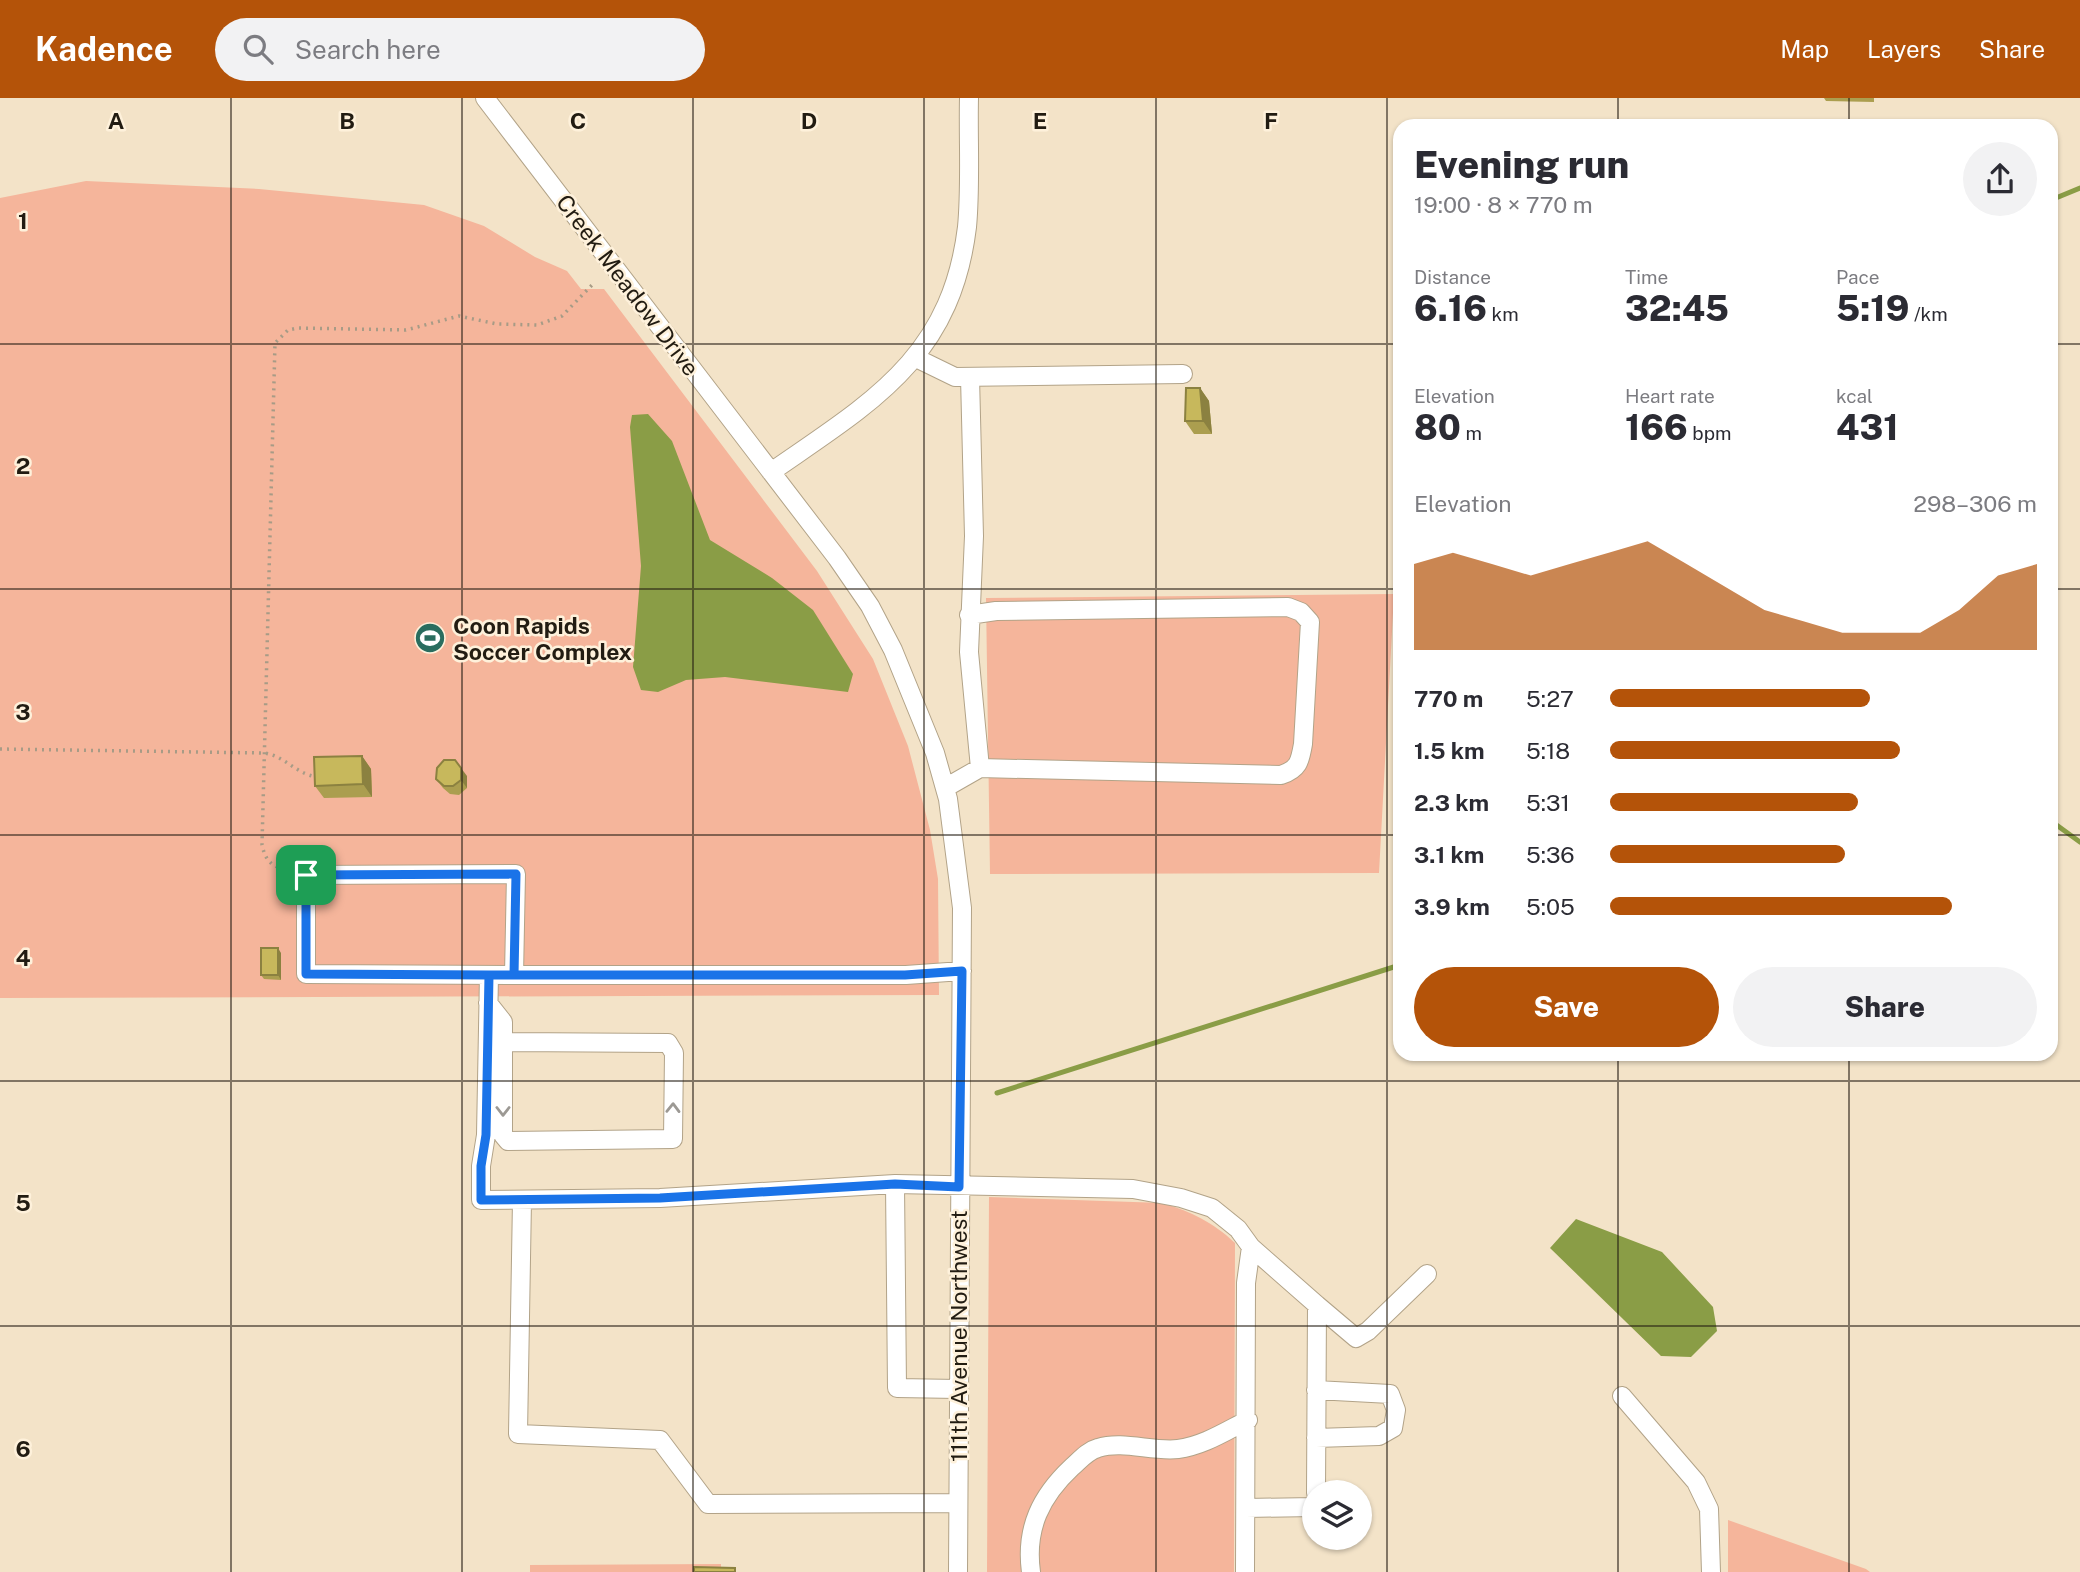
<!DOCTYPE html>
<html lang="en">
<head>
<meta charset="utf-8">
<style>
  :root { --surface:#fff; --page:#f2f2f3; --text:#2b2b33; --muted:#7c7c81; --accent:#b45309 }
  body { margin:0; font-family:"Public Sans",sans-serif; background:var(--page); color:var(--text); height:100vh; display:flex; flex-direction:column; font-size:26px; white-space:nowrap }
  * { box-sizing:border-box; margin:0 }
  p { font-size:23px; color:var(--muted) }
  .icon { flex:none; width:38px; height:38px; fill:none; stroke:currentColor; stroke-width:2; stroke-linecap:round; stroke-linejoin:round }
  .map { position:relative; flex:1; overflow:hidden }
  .sheet { position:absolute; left:1393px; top:21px; width:665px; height:942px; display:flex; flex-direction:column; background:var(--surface); border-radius:21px; box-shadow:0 2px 5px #0004 }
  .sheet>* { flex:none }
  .tools { position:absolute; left:1302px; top:1382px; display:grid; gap:14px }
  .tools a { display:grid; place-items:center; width:70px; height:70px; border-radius:50%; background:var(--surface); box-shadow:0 2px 5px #0004; font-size:35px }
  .pin { position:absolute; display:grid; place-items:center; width:60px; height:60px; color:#fff; margin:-30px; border-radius:14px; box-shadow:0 4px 10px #0006 }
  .round { display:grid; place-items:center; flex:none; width:74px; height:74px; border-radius:37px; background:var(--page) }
  .overview { display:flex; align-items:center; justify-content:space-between; height:119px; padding:0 21px }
  h1 { font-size:38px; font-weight:800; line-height:52px }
  .metrics { display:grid; grid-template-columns:repeat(3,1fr); gap:10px; height:119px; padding:7px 21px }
  .metrics div { display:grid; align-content:center }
  .metrics b { font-size:35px; font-weight:800 }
  .metrics small { font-size:19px; font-weight:400 }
  .metrics p { font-size:19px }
  .chart { height:196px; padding:14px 21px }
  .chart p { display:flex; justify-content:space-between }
  .chart svg { width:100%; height:126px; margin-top:7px; fill:var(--accent); opacity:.7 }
  .cta { display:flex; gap:14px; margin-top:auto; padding:14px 21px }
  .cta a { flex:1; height:80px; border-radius:42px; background:var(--accent); color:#fff; font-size:28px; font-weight:800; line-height:80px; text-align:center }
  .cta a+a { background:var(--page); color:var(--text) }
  ul { padding:0 21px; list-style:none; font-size:23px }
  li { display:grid; grid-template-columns:112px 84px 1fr; align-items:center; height:52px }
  li i { height:18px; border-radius:9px; background:var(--accent) }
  header { display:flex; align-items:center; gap:42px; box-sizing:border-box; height:98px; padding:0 35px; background:var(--accent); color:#fff }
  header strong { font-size:33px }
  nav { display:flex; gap:38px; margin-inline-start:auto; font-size:24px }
  .search { width:490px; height:63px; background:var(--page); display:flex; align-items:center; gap:18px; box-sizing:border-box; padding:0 24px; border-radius:38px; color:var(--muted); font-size:26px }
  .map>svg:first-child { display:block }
</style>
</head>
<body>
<header>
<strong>Kadence</strong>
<div class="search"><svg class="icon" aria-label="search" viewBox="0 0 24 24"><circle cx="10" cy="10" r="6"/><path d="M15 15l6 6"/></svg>Search here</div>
<nav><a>Map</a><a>Layers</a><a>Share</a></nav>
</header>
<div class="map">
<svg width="2080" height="1474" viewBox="0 0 2080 1474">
  <rect width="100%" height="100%" fill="#f3e3c8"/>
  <path fill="#f5b59b" d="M86,83L259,91L424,107L484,128L535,159L567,173L581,191H604L817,473L873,561L908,648L930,732L938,781L939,897L0,900V100Z
    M1394,496L1379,775L990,776L986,500Z
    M989,1099L1163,1105C1191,1114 1213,1124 1235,1145L1234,1474H987Z
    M1728,1422L1866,1471L1870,1474H1728Z
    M721,1466V1474H530V1467Z"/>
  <path fill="#8a9d46" d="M648,316L672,343L710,442L772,480L813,512L853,576L848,594L725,579L686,582L658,594L641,592L633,569L641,468L630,329L632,317Z
    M1576,1121L1662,1154L1713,1209L1717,1233L1691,1259L1661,1258L1550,1150Z"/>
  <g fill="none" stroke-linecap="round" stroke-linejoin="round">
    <path stroke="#8a9d46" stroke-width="5" d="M2051,102L2080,90
      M2051,723L2080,744
      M997,995L1400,867"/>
    <g stroke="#b2a388" stroke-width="20">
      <path id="minor" d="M485,0L837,460L870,508L893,552L935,655L948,701L962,810L958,1474
        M916,260L955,279L1183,276
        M771,374C870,305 951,261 967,129C971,87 968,42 969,0
        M969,517L996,513L1288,509L1301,514L1310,524L1303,646C1300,663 1299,671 1281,677L980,670
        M945,690L980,670L969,554L974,438L970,279
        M516,776L514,877L306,876V777Z
        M489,877L486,1037L481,1068V1102L660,1100L895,1086L1133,1091L1181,1100L1212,1110L1238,1131L1251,1149L1246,1185L1245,1474
        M514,877H906L962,873
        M488,905L503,924V1037L508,1043L673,1041L674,955L668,945L503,944
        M895,1086L897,1290L958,1291
        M522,1102L518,1336L660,1342L708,1406L958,1405
        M1251,1149L1317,1207L1316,1395
        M1317,1207L1356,1240L1368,1233L1427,1176
        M1316,1292L1390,1296L1396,1312L1393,1330L1379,1338L1316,1340
        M1622,1298L1696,1384L1709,1411L1711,1474
        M1246,1410L1314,1409
        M1031,1474C1025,1430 1041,1398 1072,1369C1080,1362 1087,1353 1098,1350C1123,1342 1152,1354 1178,1351C1203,1348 1226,1333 1248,1322"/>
    </g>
    <path stroke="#a79b86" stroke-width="3.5" stroke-dasharray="2 5" stroke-linecap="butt" d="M0,651L264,655C285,658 296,676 317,679
      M291,773C273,769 266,765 262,747L275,245L288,232L298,230L406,232L459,218L497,226L537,227L562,218L592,187"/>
    <use href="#minor" stroke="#fff" stroke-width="18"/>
  </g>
  <path fill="#ab9e4f" d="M1824,0H1874V4L1826,3Z
    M1200,290L1209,303L1212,336H1194L1185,323Z
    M362,658L371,671L372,699L324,700L315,688Z
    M467,678V690L459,697L450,696L443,690L436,681Z
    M281,855V882L264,881L261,877Z"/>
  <path fill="#8b8140" d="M1200,290L1209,303L1212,336L1203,323Z
    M362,658L371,671L372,699L363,686Z
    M461,670L467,678V690L461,682Z
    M278,850L281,855V882L278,877Z"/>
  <path fill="#c7b85c" stroke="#8b8140" stroke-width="2" d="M1186,290H1200L1203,323H1185Z
    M362,658L363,686L315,688L314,659Z
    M444,662H455L461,670V682L453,688H444L436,681L437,670Z
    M261,850H278V877H261Z
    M694,1469L735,1470V1474H694Z"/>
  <defs><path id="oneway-chevron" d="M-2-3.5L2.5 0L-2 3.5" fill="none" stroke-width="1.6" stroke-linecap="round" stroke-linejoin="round" transform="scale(1.75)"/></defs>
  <g stroke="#9c9994">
    <use href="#oneway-chevron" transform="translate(673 1010) rotate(-89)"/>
    <use href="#oneway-chevron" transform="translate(503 1013) rotate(90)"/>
  </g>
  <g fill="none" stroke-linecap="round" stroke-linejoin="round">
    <g stroke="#fff" stroke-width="14">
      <path id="route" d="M306,777V876L489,877H905L962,873L959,1089L895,1086L660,1100L481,1102V1068L486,1037L489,877H514L516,776L306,777"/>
    </g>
    <use href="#route" stroke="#1a73e8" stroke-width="9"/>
  </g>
  <path fill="none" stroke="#221c12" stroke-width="2" stroke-opacity="0.55" d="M231,0V1474M462,0V1474M693,0V1474M924,0V1474M1156,0V1474M1387,0V1474M1618,0V28M1849,0V28M0,246H1400M2051,246H2080M0,491H1400M2051,491H2080M0,737H1400M2051,737H2080M1618,956V1474M1849,956V1474M0,983H2080M0,1228H2080"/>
  <defs>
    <g id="stadium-disc" transform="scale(1.575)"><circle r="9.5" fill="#2a6d5f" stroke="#fef1db"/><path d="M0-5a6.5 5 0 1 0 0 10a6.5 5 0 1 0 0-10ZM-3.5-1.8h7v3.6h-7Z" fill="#fff"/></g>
  </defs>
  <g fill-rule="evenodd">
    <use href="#stadium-disc" x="430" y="540"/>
  </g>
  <g text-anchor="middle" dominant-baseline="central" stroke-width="5" stroke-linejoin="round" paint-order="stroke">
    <g font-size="23" fill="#221c12" stroke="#fef1db">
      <text transform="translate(628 187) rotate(53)">Creek Meadow Drive</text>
      <text transform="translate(958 1238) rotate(-90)">111th Avenue Northwest</text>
    </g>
    <g font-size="23" font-weight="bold" fill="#221c12" stroke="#fef1db" text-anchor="start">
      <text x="453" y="527">Coon Rapids<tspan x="453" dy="26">Soccer Complex</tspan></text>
    </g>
  </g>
  <g font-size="23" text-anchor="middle" font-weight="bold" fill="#221c12" stroke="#fef1db" stroke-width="5" stroke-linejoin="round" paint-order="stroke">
    <text x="116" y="31">A</text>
    <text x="347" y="31">B</text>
    <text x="578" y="31">C</text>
    <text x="809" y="31">D</text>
    <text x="1040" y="31">E</text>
    <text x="1271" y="31">F</text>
    <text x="23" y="131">1</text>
    <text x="23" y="376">2</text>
    <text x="23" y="622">3</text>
    <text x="23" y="868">4</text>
    <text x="23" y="1113">5</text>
    <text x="23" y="1359">6</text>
  </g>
</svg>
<div class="tools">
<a><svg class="icon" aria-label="layers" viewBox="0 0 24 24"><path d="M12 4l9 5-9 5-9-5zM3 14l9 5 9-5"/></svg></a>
</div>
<div class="pin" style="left:306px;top:777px;background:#1e9e55"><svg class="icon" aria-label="arrive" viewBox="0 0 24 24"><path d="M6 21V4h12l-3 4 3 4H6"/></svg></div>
<section class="sheet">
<div class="overview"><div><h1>Evening run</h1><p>19:00 · 8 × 770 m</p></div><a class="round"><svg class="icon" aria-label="share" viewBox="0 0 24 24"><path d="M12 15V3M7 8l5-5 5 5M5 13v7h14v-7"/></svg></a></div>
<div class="metrics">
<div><p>Distance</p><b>6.16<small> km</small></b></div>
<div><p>Time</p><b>32:45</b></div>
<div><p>Pace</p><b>5:19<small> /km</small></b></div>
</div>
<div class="metrics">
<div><p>Elevation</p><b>80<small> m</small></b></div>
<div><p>Heart rate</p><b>166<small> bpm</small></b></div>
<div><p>kcal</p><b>431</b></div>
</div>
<div class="chart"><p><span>Elevation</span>298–306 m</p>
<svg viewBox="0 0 160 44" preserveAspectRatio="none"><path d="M0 44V14L10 10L20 14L30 18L40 14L50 10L60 6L70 14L80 22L90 30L100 34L110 38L120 38L130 38L140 30L150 18L160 14V44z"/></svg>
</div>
<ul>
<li><b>770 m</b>5:27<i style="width:61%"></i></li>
<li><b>1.5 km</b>5:18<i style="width:68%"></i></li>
<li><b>2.3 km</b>5:31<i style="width:58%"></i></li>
<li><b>3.1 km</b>5:36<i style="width:55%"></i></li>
<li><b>3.9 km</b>5:05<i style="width:80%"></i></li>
</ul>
<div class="cta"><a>Save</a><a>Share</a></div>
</section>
</div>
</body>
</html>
